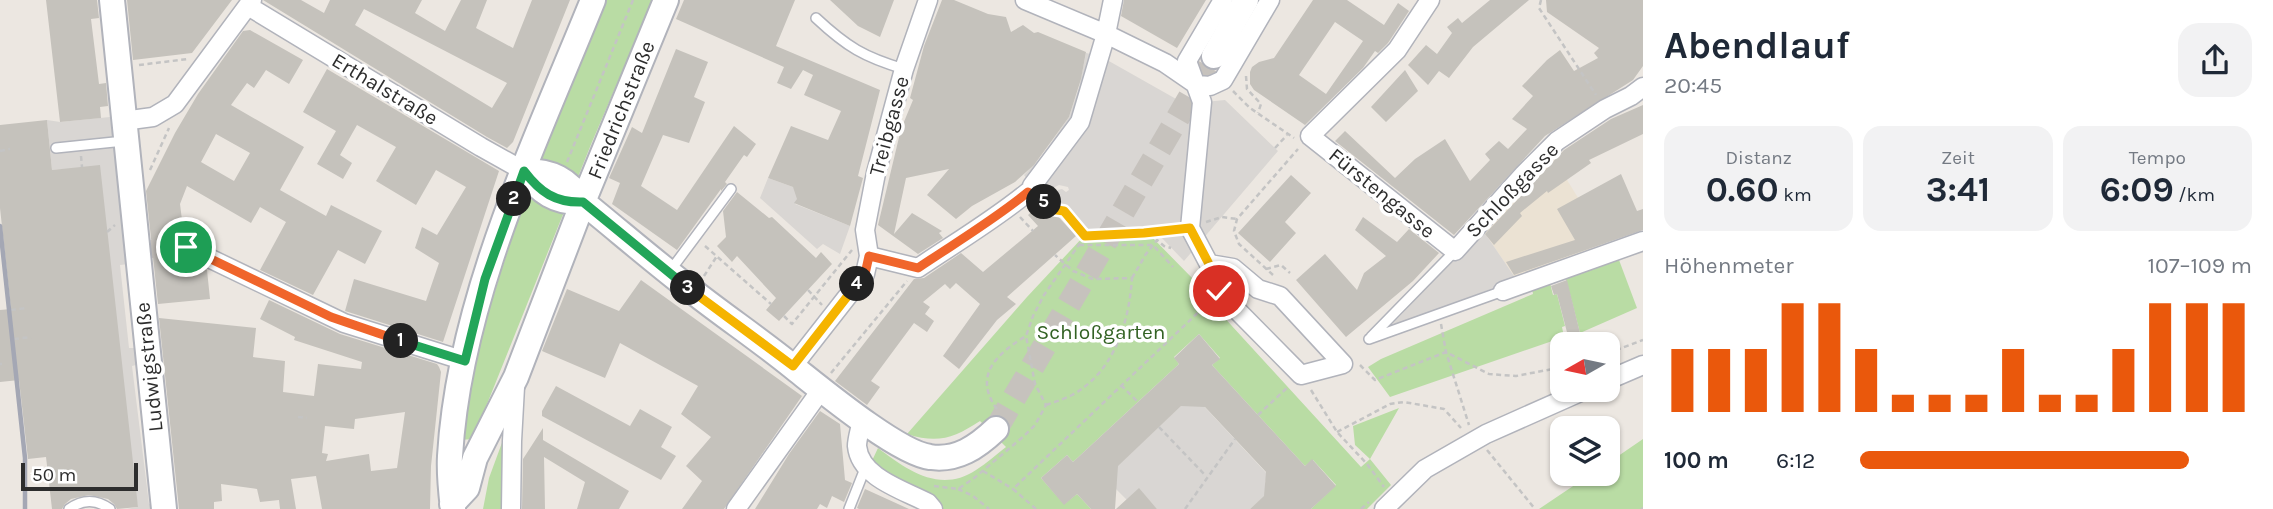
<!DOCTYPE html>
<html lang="de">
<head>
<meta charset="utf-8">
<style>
  :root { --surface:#fff; --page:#f2f2f3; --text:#1f2937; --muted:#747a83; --accent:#ea580c }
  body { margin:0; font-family:Karla,sans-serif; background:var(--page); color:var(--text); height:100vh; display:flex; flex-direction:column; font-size:26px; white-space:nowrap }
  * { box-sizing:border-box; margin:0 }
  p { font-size:23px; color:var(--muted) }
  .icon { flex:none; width:38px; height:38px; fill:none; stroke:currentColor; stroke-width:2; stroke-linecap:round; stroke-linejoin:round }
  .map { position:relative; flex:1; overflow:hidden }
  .side { display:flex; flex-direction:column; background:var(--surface); width:630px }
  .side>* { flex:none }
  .needle { width:46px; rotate:261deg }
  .buttons { position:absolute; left:1550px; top:332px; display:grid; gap:14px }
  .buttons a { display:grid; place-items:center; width:70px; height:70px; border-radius:14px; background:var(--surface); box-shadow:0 2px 5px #0004; font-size:35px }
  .scale { position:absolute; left:21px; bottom:18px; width:117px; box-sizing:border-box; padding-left:7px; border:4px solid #2d2d2d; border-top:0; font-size:19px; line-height:24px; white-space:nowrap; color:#2d2d2d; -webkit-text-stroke:5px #fff; paint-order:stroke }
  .pin { position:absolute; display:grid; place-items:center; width:60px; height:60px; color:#fff; margin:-30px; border:4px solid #fff; border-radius:50%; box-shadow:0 2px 7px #0007 }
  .km { position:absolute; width:35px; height:35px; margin:-18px; border-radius:50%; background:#222; color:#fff; font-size:19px; line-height:35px; text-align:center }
  .round { display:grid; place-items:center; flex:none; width:74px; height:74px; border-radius:21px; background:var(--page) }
  .summary { display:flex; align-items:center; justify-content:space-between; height:119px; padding:0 21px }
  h1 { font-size:38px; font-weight:700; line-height:52px }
  .figures { display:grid; grid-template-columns:repeat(3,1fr); gap:10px; height:119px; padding:7px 21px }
  .figures div { display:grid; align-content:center; border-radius:18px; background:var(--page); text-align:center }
  .figures b { font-size:35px; font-weight:700 }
  .figures small { font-size:19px; font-weight:400 }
  .figures p { font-size:19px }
  .chart { height:196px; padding:14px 21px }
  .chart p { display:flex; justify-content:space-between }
  .chart svg { width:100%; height:126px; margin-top:7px; stroke:var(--accent); stroke-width:6 }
  ul { padding:0 21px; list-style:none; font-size:23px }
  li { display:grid; grid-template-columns:112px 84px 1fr; align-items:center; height:52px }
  li i { height:18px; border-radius:9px; background:var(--accent) }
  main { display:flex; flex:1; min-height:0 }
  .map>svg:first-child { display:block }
</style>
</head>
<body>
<main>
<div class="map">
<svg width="1643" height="509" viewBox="0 0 1643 509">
  <rect width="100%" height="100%" fill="#ece7e1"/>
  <path fill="#ebe2d3" d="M1551,154L1609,248L1516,279L1482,229Z"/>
  <path fill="#b9dca4" d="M604,0H653L592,142L473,439L460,440C484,287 547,143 604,0Z
    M1097,222L1145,230L1195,281L1221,314L1361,467L1370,459L1355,445L1353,426L1399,408L1370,459L1391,485L1367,509H1311L1336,485L1313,460L1305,466L1212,365L1220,358L1199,334L1174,357L1179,364L1073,462L1067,455L1041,478L1064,504L1077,494L1091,509H935L870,465L878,448C907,470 940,494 976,470C987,463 997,454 1006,447L980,421C954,438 938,444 907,434L1027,297Z
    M1619,260L1637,308L1580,333L1566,279Z
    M1550,283L1553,295L1557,294L1565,326L1562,327L1564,337L1390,397L1368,367L1381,359L1533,294L1532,288Z
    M1643,439V509H1539L1591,474H1608V463Z
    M503,440V509H483L489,478Z"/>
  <path fill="#d9d6d3" d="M1086,53L1100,56L1185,104L1225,100L1278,151L1184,261L1160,236L1115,229L1083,234L1055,198L1058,190L1062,189L1066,192L1069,190L1068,187L1059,185L1053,188L1051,194L1052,201L1032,186L1024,175L1040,158L1069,117L1079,87Z
    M110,117L129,264L120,265L129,348H138L140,364L132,366L149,504H156L157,509H126L138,507L66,169L52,170L47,120L60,122Z
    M768,178L793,187L800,193L795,204L850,226L840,254L823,244L817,249L760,198Z
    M1482,229L1516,279L1388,329Z
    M1186,401L1200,402L1270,477L1265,481V487L1269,492L1250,509H1157L1139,489L1127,500L1112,485L1117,481V475L1113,470Z"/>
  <path fill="#c5c2bc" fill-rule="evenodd" d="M46,0H97L99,18L91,19L99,84L106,83L108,106L100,107L101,118L60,122Z
    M127,0H232L192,53L133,60Z
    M263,0H301L324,13L330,0H422L415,13L445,31L461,0H487L476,28L513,48L532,0H570L513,142L507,148L487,137ZM364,9L507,83L492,108L355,25Z
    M684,0H795L776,46L880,90L858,176L863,178L850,226L794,203L797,199L793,187L768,178L791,126L828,140L841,111L804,95L813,75L803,70L791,89L777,83L784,67L676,19Z
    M830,0H894L880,37L858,26Z
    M942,0H954L988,14L1006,17L1011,32L1023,25L1034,33L1038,32L1086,52L1081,79L1069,117L1034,165L1015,182L972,206L956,219L927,195L949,169L906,178L894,234L912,213L942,231L939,233L943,238L918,254L878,225L901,129L913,100L910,98L924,46Z
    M1124,0H1206L1177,48L1121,16Z
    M1313,0H1347L1384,25L1398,3L1409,11L1388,43L1378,53L1375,51L1363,68L1305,125L1254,90L1250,84V72L1252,67L1259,62L1274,58ZM1335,22L1363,41L1326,94L1299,75Z
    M1490,0H1529L1473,47L1449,78L1439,71L1428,85L1408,65L1426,45L1437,54L1452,33L1447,27L1458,18L1462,23Z
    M1546,0H1643V66L1633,80L1545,136L1454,235L1335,141L1345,131L1395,178L1415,159L1445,139L1470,181L1490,160L1485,154L1499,141L1508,149L1527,129L1512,119L1533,96L1522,86L1547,60L1560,50L1574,71L1598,58L1594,53L1599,48L1547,12Z
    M250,30L303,60L289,84L266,70L254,88L247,83L231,105L304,147L280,190L326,216L331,205L382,231L365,264L338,250L313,295L260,270L286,222L260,207L251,223L187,186L180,204L184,236L176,242L175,249L180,257L207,270L210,299L158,304L146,191L175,133L198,94L243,31ZM216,134L250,153L234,181L201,162Z
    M676,49L708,62L694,97L705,102L689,143L663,135L641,186L677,210L734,126L756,144L747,157L744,155L725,182L727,184L721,191V189L677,250L612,204L620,183L609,178L632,127L642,133Z
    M327,69L499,171L443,342L345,311L354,279L426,301L439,263L415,248L422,227L437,235L466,187L436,170L416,205L376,181L396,147L357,125L340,155L352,163L343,179L317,164L336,131L303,112Z
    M1405,70L1418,91L1386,122L1371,107Z
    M1643,105V134L1589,160L1591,163L1548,193L1547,191L1520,213L1522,216L1494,245L1485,234L1564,150L1611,119Z
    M47,120L52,170L100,165L138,507L117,509L114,504L108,499L89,495L71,499L65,504L62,509H52L46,457L28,459L19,380L0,382V310L11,309L0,208V125Z
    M1621,174L1637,211L1643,209V230L1514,275L1506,262L1575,240L1557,209Z
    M1291,175L1311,193L1285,222L1296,233L1270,262L1238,233Z
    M737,192L769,218L772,217L816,258L821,252L832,264L779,321L766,310L776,298L737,256L732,262L717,246L726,237L723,211Z
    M1040,204L1052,217L1055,213L1076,236L1007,297L1016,304L997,320L959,369L943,356L980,304L956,283L950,289L945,284L923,302L930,307L925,314L934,321L927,332L914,323L871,381L880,387L867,405L835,381L914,279L924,278L961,253L983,272L1038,226L1028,215Z
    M1363,217L1397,242L1409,229L1439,253L1413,281L1346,337L1296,280L1325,254L1357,290L1364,273L1386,256L1355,230Z
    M641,280L802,396L724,509H682L702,481L686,466L711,437L681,414L698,386L620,343L605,378L542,351L567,289L619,311Z
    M1567,280L1580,333L1568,336L1557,294L1554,295L1551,286Z
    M269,300L340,334L437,364L439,367L441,372L431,466L430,509H322L316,476L291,479L296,509H280L279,500L260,502L257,489L221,484L222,501L214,502V509H179L159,318L256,328L253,357L285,361L283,392L314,396L318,364L361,369L362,362L294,340L295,337L260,319ZM405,412L397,468L371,471L369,454L326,461L328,454L322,453L325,426L354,429L355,419Z
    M1199,334L1220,359L1212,365L1305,466L1312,459L1336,486L1311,509H1250L1264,496L1266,472L1205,407L1181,406L1118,466L1115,509H1091L1077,494L1064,505L1041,478L1067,455L1073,462L1179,364L1174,358Z
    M556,386L630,426L640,409L672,427L661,447L676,456L661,480L542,416V411Z
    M820,411L840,424L845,480L852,483L844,502L832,496L827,508L820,504L817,509H755L789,454Z
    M543,428V440L629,491L619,509H577L585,482L544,457L545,509H522L523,459Z
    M1139,488L1157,509H1116Z
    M865,489L909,509H859L857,508Z"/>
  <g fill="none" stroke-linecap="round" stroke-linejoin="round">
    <path stroke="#c6c2bd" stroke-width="18" stroke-dasharray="18 9" stroke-linecap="butt" d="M151,249L186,247"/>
    <path stroke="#c6c2bd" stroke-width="24" stroke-dasharray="24 12" stroke-linecap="butt" d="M996,429L1214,56"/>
    <g stroke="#b1b3bb" stroke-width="12">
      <path id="lane" d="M816,18C847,47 864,57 904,69
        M56,148L124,141
        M670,271L731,189
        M1371,337L1455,251
        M1369,339L1503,291
        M69,509C83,499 96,499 110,509
        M849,509L866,466"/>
    </g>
    <g stroke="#b1b3bb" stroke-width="21">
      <path id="street" d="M1025,0L1106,34L1165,63L1197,85L1210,86L1223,80L1270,0
        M1430,0L1397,50L1310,136L1455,251L1524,174L1557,141L1605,109L1631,96L1643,87
        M248,6L481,147L524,171
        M1187,61L1202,102L1190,228L1209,264L1218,291L1301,375L1343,364L1280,296L1258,289L1233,268L1209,264
        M1187,61L1223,0
        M123,121L153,117L175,104L252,0
        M1032,186L1080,122L1106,34L1113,0
        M186,247L344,323L465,361
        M869,256L918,268C955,243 994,220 1028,192
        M1503,291L1643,241
        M793,366L865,274L869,256L865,230L876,173L904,69L928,0
        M1608,380L1643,365
        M862,419C861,427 857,438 857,446C860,478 904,490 928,503L933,509
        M511,509L512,441L515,387
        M736,509L821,390
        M1384,509L1425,469L1486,434L1585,390"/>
    </g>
    <g stroke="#b1b3bb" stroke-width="28">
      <path id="secondary" d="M112,0L164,509
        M1214,56L1246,0
        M524,171C552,171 568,179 583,202C620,232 657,264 695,293C727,318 761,341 793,367C821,389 898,453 930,457C957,461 977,447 996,429
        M524,171C540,192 555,203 583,202
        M452,504L467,488L475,458L516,377L583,202L666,0
        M453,509C451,492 449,473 450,456C459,300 535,143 593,0"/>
    </g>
    <path stroke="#c4c4c4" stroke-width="2.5" stroke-dasharray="5 3.5" stroke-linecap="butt" d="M1541,0L1539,8L1596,95
      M139,65L188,59
      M1246,76L1247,89L1261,104L1258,113
      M1233,91L1250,108L1294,138
      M1275,148L1287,135
      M0,151L10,149
      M81,156L82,167
      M567,162L633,0
      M150,170L169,128
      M1041,200L1050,209L1064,211L1085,236
      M1020,217L1033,231
      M1206,222L1222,217L1237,219
      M107,232L115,225
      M1085,236L1173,230
      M1079,245H1153L1173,267
      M705,246L771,304
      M1266,269L1281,265L1290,273
      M1273,275L1239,244L1234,231L1237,219L1298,149
      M704,276L717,256
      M1132,278L1146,254L1157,240L1164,246L1171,248
      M808,290L822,305
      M11,310L27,308
      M784,316L792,324L852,250
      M1441,324L1446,352L1469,425
      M14,339L31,337
      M1608,353L1643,340
      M0,364H2
      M1360,365L1375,380L1446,352L1489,374L1516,376L1563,367
      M831,373L907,281
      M1121,385L1138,402
      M1311,390L1337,432L1367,464L1384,487
      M1046,405C1055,402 1064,399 1072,395C1114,372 1129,323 1132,278L1093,279L1073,271L1055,255
      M997,409C972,375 998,353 1026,336
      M1258,415L1289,386
      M298,417L307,418
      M1159,427L1205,475
      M1337,432L1390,404L1404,402L1444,409L1461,428
      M1487,450L1535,509
      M983,471L1013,489
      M934,486L958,489L973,479L1024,436L1035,425L1046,405L1035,384L1026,336L1033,316L1044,295L1085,236
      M958,489L973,496L989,509
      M1036,509L1013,489L1207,304
      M1185,509L1235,439
      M1361,509L1369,502
      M1641,509L1643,508"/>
    <use href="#lane" stroke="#fff" stroke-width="9"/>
    <use href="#street" stroke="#fff" stroke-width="18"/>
    <use href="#secondary" stroke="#fff" stroke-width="24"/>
    <path stroke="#a4a7b4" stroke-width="4.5" d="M0,226L25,458V509"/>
  </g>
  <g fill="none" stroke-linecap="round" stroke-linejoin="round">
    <g stroke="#fff" stroke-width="14">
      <path id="split-1" d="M186,247L331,317L401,341"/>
    </g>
    <g stroke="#fff" stroke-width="14">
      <path id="split-2" d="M401,341L465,361L485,279L514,199"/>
    </g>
    <g stroke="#fff" stroke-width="14">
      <path id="split-3" d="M514,199L524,171C540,192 555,203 583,202L688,288"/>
    </g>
    <g stroke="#fff" stroke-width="14">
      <path id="split-4" d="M688,288L793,366L857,284"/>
    </g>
    <g stroke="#fff" stroke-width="14">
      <path id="split-5" d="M857,284L865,274L869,256L918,268C955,243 994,220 1028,192L1044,202"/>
    </g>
    <g stroke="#fff" stroke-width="14">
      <path id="split-6" d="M1044,202L1050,209L1064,211L1085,236L1144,233L1190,228L1209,264L1219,291"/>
    </g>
    <use href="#split-1" stroke="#f0652b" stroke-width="9"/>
    <use href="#split-2" stroke="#22a559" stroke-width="9"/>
    <use href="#split-3" stroke="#22a559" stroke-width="9"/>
    <use href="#split-4" stroke="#f5b400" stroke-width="9"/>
    <use href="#split-5" stroke="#f0652b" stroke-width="9"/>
    <use href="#split-6" stroke="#f5b400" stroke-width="9"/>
  </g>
  <g text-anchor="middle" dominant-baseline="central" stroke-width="7" stroke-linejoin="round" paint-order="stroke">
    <g font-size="21" fill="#2d2d2d" stroke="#fff">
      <text transform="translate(385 89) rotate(31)">Erthalstraße</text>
      <text transform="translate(621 110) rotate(-68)">Friedrichstraße</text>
      <text transform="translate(889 126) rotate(-75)">Treibgasse</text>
      <text transform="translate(1512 190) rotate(-46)">Schloßgasse</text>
      <text transform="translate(1382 193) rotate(39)">Fürstengasse</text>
      <text transform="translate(149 367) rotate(-96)">Ludwigstraße</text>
    </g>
    <g font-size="21" fill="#336224" stroke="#fff">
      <text x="1101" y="332">Schloßgarten</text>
    </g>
  </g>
</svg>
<div class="buttons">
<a><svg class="needle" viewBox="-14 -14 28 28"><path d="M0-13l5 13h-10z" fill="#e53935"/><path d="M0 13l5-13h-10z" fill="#747a83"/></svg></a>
<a><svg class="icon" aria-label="layers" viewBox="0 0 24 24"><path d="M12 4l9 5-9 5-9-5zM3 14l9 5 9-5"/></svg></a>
</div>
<div class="scale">50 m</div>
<div class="pin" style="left:186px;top:247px;background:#1e9e55"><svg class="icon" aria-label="arrive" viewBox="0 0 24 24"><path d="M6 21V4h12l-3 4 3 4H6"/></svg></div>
<div class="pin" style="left:1219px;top:291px;background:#d93025"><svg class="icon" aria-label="check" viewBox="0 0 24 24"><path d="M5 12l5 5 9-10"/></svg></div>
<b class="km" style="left:401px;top:341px">1</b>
<b class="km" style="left:514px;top:199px">2</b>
<b class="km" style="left:688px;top:288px">3</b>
<b class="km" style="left:857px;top:284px">4</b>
<b class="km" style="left:1044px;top:202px">5</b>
</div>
<section class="side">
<div class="summary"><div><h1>Abendlauf</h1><p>20:45</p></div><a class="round"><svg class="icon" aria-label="share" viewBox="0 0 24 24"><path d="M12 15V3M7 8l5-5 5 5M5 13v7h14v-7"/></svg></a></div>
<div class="figures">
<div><p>Distanz</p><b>0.60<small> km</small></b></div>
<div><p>Zeit</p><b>3:41</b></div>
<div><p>Tempo</p><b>6:09<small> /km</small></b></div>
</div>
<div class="chart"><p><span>Höhenmeter</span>107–109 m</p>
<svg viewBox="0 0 160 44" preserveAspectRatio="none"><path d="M5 44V22M15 44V22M25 44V22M35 44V6M45 44V6M55 44V22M65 44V38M75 44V38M85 44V38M95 44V22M105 44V38M115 44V38M125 44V22M135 44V6M145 44V6M155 44V6"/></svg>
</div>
<ul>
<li><b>100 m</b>6:12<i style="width:84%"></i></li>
</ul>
</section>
</main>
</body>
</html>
